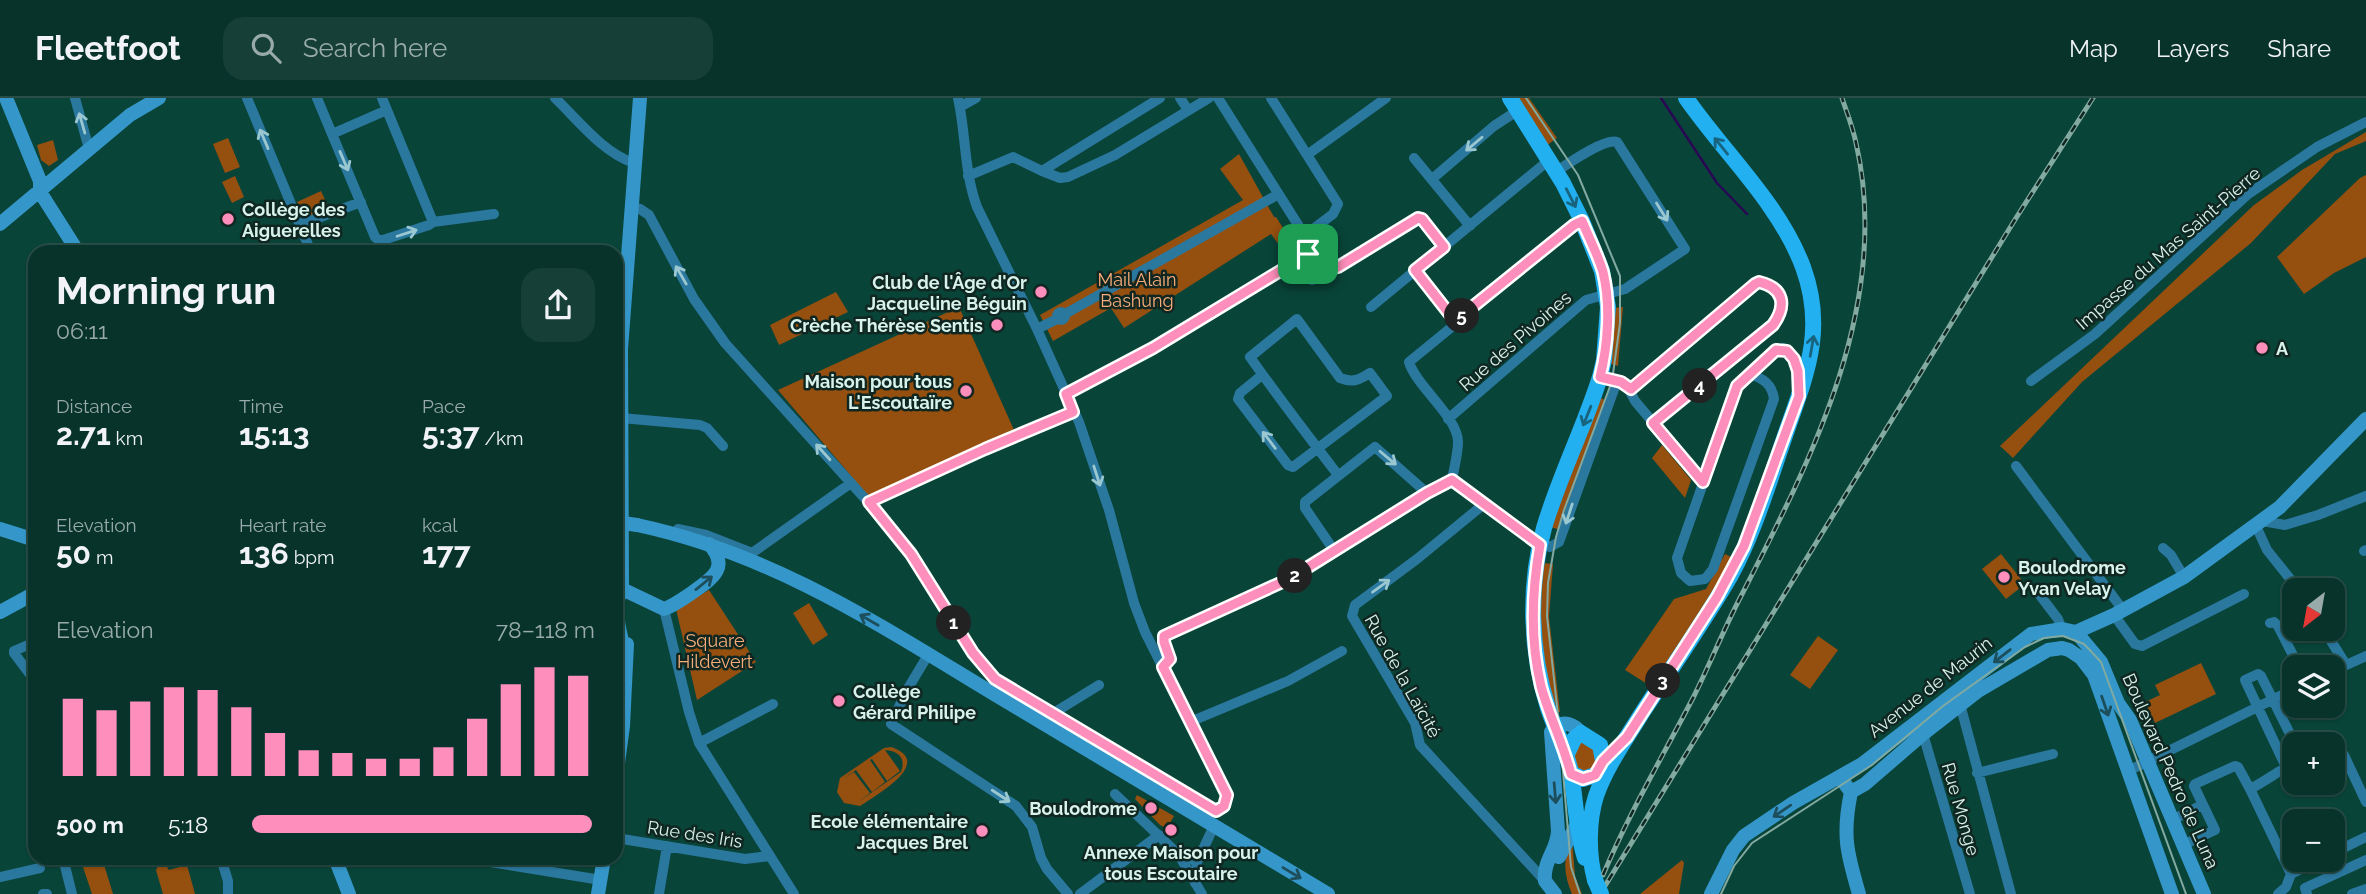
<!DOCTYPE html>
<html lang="en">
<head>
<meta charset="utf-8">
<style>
  :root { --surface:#07332b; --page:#153f37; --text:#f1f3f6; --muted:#98aaa9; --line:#284e47; --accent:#fe8ebb }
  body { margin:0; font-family:Raleway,sans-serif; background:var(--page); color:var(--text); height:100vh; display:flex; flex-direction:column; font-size:26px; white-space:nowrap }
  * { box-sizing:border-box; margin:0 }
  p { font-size:23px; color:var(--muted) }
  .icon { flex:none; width:38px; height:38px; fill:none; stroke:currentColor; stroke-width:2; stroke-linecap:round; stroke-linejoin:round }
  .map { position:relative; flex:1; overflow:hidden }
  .side { position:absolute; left:28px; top:147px; width:595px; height:620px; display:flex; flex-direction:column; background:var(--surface); border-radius:21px; box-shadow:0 2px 5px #0004,0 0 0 2px var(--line) }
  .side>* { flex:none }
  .needle { width:46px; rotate:211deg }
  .tools { position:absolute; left:2282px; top:480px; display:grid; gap:14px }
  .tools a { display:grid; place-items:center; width:63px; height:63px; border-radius:14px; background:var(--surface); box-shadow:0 2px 5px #0004,0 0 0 2px var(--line); font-size:35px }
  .pin { position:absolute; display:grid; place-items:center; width:60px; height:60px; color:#fff; margin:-30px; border-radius:14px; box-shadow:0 4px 10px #0006 }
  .km { position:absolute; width:35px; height:35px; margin:-18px; border-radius:50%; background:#222; color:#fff; font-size:19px; line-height:35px; text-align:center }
  .round { display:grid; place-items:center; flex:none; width:74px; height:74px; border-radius:21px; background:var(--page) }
  .head { display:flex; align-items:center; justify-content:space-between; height:119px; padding:0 28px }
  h1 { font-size:38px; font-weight:700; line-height:52px }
  .stats { display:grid; grid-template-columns:repeat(3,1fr); gap:10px; height:119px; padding:7px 28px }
  .stats div { display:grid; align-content:center }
  .stats b { font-size:30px; font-weight:700 }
  .stats small { font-size:19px; font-weight:400 }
  .stats p { font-size:19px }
  .chart { height:196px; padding:14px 28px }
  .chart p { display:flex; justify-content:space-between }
  .chart svg { width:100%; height:126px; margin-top:7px; stroke:var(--accent); stroke-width:6 }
  ul { padding:0 28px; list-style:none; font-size:23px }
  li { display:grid; grid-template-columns:112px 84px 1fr; align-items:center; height:52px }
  li i { height:18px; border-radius:9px; background:var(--accent) }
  header { display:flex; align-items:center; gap:42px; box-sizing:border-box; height:98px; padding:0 35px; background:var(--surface); border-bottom:2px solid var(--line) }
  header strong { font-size:33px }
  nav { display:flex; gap:38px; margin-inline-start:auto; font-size:24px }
  .search { width:490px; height:63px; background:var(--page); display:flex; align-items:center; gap:18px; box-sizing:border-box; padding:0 24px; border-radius:21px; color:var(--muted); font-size:26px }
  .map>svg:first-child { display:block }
</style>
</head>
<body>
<header>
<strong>Fleetfoot</strong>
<div class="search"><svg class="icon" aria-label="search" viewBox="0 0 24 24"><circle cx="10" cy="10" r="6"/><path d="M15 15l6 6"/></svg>Search here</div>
<nav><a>Map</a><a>Layers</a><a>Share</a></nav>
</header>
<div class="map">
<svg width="2366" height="796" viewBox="0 0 2366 796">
  <rect width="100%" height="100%" fill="#094439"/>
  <path fill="#954f0f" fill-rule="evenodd" d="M1516,0H1529L1557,40L1546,48Z
    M2366,34V43L2335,56L2251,145L2082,284L2013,360L2000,348L2254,107L2302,72Z
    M228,40L240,69L225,75L213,46Z
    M53,42L58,62L49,68L41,62L37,47Z
    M1239,56L1274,119H1276L1297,152L1288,159L1271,136L1124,230L1111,210L1053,243L1040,217L1243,102L1220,71Z
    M2366,77V159L2334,175L2304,196L2277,159L2360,80Z
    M235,78L244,99L232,105L222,84Z
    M321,93L329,110L304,121L297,104Z
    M836,194L848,214L779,247L770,227Z
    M959,209L1014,332L869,399L778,292Z
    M1623,209L1618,268L1607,265L1613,210Z
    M1600,300L1608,303L1561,432L1550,429Z
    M1662,347L1691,382L1685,400L1652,360Z
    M1725,456L1733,460C1708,505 1679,546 1652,589L1625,572L1674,501L1706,491Z
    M2001,456L2025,486L2006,501L1982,471Z
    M1543,465L1553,466L1549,519L1560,614H1555L1545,583L1539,517Z
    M709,492L756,564L697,602L676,511Z
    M809,505L828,537L813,547L793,515Z
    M1818,538L1838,552L1810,591L1790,577Z
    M2201,565L2216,596L2155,625L2145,604L2160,597L2155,587Z
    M1584,644L1592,646L1597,667L1588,675L1577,671L1573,657L1576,646Z
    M891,649C936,664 875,698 860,708L844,705L837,694L840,680L884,650ZM885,652C899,653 906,660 901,674L858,704L870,695L854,674L843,681L856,672L872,694L885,684L870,662L872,661L887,683L900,673Z
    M1137,697L1174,718L1170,725L1167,724L1164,729L1160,727L1135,701Z
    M1572,742L1575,778L1582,796H1572C1564,777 1562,760 1572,742Z
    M80,760H102L113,796H92Z
    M1682,762L1684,765L1679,796H1640Z
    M159,766L167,769L169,772L187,767L195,796H163L156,772Z"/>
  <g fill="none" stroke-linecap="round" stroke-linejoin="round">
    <path stroke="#280753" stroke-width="2.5" d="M1661,0L1717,85L1747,116"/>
    <path stroke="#2b789f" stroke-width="10" d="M75,0L89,51
      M247,0L311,154
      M317,0L375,139L380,143L429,127L433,124L494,116
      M382,0L433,124
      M555,0C578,22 603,55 634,65
      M1180,0L1188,12
      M1218,0L1324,168L1329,171L1338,169L1418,120L1422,121L1444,149
      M1271,0L1338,106L1333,116L1304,138
      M960,9L976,0
      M332,36L387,12
      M1307,57L1386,0
      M1414,60L1470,128
      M1042,73L1060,80L1068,79L1115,57L1209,0
      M968,78L1013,59L1042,73L1160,0
      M1432,81L1494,28L1517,13
      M630,109L640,111L649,117L694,201L725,245L895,434L985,572L1002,587L1195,701L1216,713H1220L1226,703L1227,697L1145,534L1134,505L1109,412L1079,324L1037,231L977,109C964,74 966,36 958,0
      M299,127L361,104
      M1290,166L1312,182L1327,175L1329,171
      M1415,172L1455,223
      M1371,209L1549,62
      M1057 218a4 4 0 1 1 8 0a4 4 0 1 1-8 0Z
      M1065,216L1277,97
      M1037,231L1057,221
      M1749,276C1763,280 1772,286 1774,301L1713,471L1705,481L1690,483L1681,475L1677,460L1737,288Z
      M1749,276L1776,252L1783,250C1797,257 1798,272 1799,287
      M1262,277L1240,295L1238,301L1288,367L1293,369L1387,298L1370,275C1359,282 1353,285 1340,280L1297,221L1250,259C1278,299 1308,338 1338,377
      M1600,279L1626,286L1635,303L1703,384
      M2031,283L2095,236L2247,97L2317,49L2366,24
      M1631,291L1755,185L1759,184C1784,190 1787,208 1773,227L1653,325
      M1066,296L1153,250L1313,153
      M621,320L700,327L707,330L723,348
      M1448,321L1586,202L1625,191L1685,151L1617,44C1605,40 1569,65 1557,73
      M2016,368L2123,512
      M1452,382C1454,370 1458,356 1458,344C1458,319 1416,288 1409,264L1453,228L1455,223L1574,127L1582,123
      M1452,382L1535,444L1550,449L1559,444L1617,283
      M869,404L959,362L1073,314
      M1484,406L1417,461L1355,507L1352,518L1415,625L1420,647L1545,783
      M2262,423L2285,427L2318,417L2366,398
      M2256,428L2267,452L2299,492
      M678,431L706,437L752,455L851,385
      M2163,450L2171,457L2184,479
      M2364,453L2366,452
      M1335,454L1305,410V404L1375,349L1427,395
      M2036,492L2058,521L2062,531
      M664,511L689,614L699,645L794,796
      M2114,517L2135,546L2142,548L2244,496
      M2270,525L2274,524L2278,528L2299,569
      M2323,530L2346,567
      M35,544L14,553V555L32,579L35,577
      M928,557L907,592L891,626L1016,708L1032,729L1041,760L1047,771L1068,796
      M1163,569L1170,561L1164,544L1166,536L1289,481L1427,395L1452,382
      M2333,573L2366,558
      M1960,606L2011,796
      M1052,616L1099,587
      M1190,626L1197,621L1288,583L1342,553
      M1923,636L1970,796
      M699,645L773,606
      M2333,650L2341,653L2344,657L2366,704
      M2286,669L2245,582L2258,576L2261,578L2295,646
      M2128,673L2294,591
      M1977,675L2053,656
      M1115,696L1175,753L1197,764
      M2172,722L2202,707
      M616,740L745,761L769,758
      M2183,747L2215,732L2194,688L2195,686L2235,668L2238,669L2250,691
      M1177,754L1202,796
      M2333,755L2366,739
      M63,760L72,796
      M221,760L228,783V796
      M472,761L601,782
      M2291,776L2250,691C2266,683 2278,673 2294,665
      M0,779L40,770
      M1195,785L1197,764L1214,728
      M43,796H47
      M659,796L667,748
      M1080,796L1159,737
      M2278,796L2286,789L2291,776L2321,761
      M2307,796L2305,790L2366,762
      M2352,796L2366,791"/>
    <path stroke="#3597c9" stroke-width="14" d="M6,0L40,83V94L78,154
      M0,126L130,17L159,0
      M637,427C774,456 881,528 999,599C1109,665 1218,730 1328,796
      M0,431L35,442
      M622,491L664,511C675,507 684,500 693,494C713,480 730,469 709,446
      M0,514L35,495
      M2076,534L2101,564L2118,605L2130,622L2204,796
      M625,554C620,536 612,508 622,491L621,251L640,0
      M616,680L623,628L627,546
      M1845,686L1851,694C1842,737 1847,755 1859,796
      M1851,694L1865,686L1923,636L1978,593L2048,552L2062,550L2069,552L2081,560L2094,577L2172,796
      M1559,759L1577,726
      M335,760L349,796
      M1545,783C1543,762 1557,753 1558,733L1551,634L1555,628C1565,623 1574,626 1581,635
      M1545,783L1555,796
      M598,796L604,760
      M1711,796L1733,752L1744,738L1793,705L1862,666L2031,536L2062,531L2076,534L2114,517L2184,479L2280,409L2366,321"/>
    <path stroke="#22b0f0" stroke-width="16" d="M1510,0L1563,85L1582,123L1602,173L1608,209L1604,262L1600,279C1584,330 1559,379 1544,430C1528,488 1530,553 1548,610C1555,632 1567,652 1571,675C1576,704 1576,732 1585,760
      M1566,658L1574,641L1581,635L1600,647L1603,663
      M1571,675L1583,681L1595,677
      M1595,782C1588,757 1588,723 1596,698C1606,669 1626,641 1642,615C1672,569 1704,524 1731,477C1756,431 1771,377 1788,329C1808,272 1825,229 1803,169C1779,105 1724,55 1686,0"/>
    <path stroke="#82aaa1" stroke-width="2" d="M1526,0L1578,77L1620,178V225L1612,283L1564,412L1556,439L1548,485L1547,518L1559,626L1571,769L1580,796
      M1721,796L1734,768L1752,745L1872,667L1943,608L2025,549L2044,540L2063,538L2084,546L2101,564L2186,796"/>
    <g stroke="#82aaa1" stroke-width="5">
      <path id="rail" d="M1603,777C1629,715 1663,658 1694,598C1710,566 1723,533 1739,502C1810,364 1893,206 1856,45C1853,30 1847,15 1842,0
        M1600,796L2016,120L2093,0"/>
    </g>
    <use href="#rail" stroke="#102621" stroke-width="2.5" stroke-dasharray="8" stroke-linecap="butt"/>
    <path stroke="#3597c9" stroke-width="14" d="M616,424L637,427"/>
    <path stroke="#22b0f0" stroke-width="16" d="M1595,782L1601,796"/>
  </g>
  <defs><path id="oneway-shaft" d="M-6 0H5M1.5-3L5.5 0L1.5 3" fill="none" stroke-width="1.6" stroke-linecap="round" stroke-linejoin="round" transform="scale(1.75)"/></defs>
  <g stroke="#9bc8d0">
    <use href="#oneway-shaft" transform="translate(82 25) rotate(-106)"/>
    <use href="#oneway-shaft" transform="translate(264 41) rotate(-113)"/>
    <use href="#oneway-shaft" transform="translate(1474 46) rotate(140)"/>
    <use href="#oneway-shaft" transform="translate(344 63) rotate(67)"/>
    <use href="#oneway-shaft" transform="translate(1662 114) rotate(58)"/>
    <use href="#oneway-shaft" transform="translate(407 135) rotate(-18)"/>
    <use href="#oneway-shaft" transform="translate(681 177) rotate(-120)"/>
    <use href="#oneway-shaft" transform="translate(1269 342) rotate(-127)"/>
    <use href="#oneway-shaft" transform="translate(823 354) rotate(-132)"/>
    <use href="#oneway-shaft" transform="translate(1388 360) rotate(40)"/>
    <use href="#oneway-shaft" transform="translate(1097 378) rotate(72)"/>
    <use href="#oneway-shaft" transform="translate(1569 416) rotate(108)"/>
    <use href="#oneway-shaft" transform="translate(1381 488) rotate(-36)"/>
    <use href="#oneway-shaft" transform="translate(1001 698) rotate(33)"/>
  </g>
  <g stroke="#18647e">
    <use href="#oneway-shaft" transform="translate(1721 48) rotate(-129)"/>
    <use href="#oneway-shaft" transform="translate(1571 100) rotate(63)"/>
    <use href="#oneway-shaft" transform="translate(1812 248) rotate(-80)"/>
    <use href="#oneway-shaft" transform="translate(1587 318) rotate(112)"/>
  </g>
  <g stroke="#1d4e5c">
    <use href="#oneway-shaft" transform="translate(704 485) rotate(-39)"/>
    <use href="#oneway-shaft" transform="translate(869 522) rotate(-150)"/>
    <use href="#oneway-shaft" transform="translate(2002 558) rotate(142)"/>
    <use href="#oneway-shaft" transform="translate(2105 608) rotate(71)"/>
    <use href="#oneway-shaft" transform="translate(1555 695) rotate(85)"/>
    <use href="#oneway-shaft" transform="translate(1782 713) rotate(146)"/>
    <use href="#oneway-shaft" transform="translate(1292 775) rotate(31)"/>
  </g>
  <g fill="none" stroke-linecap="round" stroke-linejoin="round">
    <g stroke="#fff" stroke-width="14">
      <path id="route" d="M1418,120L1422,121L1444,149L1415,172L1455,223L1574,127L1582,123C1589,140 1598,157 1603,174C1611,207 1608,247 1600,279L1621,284L1631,291L1755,186L1759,184C1784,190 1787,207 1773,227L1653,325L1703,384L1737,288L1776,252L1787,253L1794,261L1798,273L1799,298L1744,448L1717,499L1627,639L1603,663L1595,677L1583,681L1571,676C1563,645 1549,618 1541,588C1530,542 1532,492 1540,447L1452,382L1427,395L1289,481L1164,538V544L1170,561L1163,569L1227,697L1224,708L1216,713L995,581L973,555L911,456L869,404L985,351L1073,314L1066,296L1153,250L1313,153L1329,171L1338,169Z"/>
    </g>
    <use href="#route" stroke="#fe8ebb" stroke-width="9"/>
  </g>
  <g fill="#fe8ebb" stroke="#102621" stroke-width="2.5">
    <circle cx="228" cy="121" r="7"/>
    <circle cx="1041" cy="194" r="7"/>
    <circle cx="997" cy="227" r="7"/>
    <circle cx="2262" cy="250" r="7"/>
    <circle cx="966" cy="293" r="7"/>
    <circle cx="2004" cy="479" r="7"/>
    <circle cx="839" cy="603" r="7"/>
    <circle cx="1151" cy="710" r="7"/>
    <circle cx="1171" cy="732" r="7"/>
    <circle cx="982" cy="733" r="7"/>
  </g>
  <g text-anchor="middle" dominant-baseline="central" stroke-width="5" stroke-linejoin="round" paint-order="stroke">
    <g font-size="18" font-weight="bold" fill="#d8f3eb" stroke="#102621" text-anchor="end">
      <text x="242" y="111" text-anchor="start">Collège des<tspan x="242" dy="21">Aiguerelles</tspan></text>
      <text x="1027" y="184">Club de l'Âge d'Or<tspan x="1027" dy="21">Jacqueline Béguin</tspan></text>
      <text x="983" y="227">Crèche Thérèse Sentis</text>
      <text x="2276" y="250" text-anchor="start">A</text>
      <text x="952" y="283">Maison pour tous<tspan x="952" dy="21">L'Escoutaïre</tspan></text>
      <text x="2018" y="469" text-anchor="start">Boulodrome<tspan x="2018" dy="21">Yvan Velay</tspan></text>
      <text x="853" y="593" text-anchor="start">Collège<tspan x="853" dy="21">Gérard Philipe</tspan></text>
      <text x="1137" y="710">Boulodrome</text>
      <text x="968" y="723">Ecole élémentaire<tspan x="968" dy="21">Jacques Brel</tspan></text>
      <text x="1171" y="754" text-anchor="middle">Annexe Maison pour<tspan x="1171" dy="21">tous Escoutaire</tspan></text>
    </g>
    <g font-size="18" fill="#d8f3eb" stroke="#102621">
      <text transform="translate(2168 150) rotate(-41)">Impasse du Mas Saint-Pierre</text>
      <text transform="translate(1515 243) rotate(-41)">Rue des Pivoines</text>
      <text transform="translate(1403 578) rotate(61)">Rue de la Laïcité</text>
      <text transform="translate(1930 589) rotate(-38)">Avenue de Maurin</text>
      <text transform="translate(2171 673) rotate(66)">Boulevard Pedro de Luna</text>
      <text transform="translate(1961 711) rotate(74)">Rue Monge</text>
      <text transform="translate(695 736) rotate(9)">Rue des Iris</text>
    </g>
    <g font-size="18" fill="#f7ad79" stroke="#102621">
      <text x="1137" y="181">Mail Alain<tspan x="1137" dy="21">Bashung</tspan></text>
      <text x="715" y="542">Square<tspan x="715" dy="21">Hildevert</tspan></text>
    </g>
  </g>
</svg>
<div class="tools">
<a><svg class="needle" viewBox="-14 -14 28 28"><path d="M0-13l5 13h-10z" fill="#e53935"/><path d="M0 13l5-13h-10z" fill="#98aaa9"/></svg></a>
<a><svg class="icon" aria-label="layers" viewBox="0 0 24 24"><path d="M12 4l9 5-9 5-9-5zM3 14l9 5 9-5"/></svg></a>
<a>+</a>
<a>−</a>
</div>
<div class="pin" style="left:1308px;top:156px;background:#1e9e55"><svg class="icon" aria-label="arrive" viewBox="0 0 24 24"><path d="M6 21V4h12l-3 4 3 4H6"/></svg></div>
<b class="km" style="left:954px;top:525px">1</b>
<b class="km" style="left:1295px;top:478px">2</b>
<b class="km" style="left:1663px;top:583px">3</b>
<b class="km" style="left:1700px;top:288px">4</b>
<b class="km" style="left:1462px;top:218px">5</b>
<section class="side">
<div class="head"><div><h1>Morning run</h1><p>06:11</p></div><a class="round"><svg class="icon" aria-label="share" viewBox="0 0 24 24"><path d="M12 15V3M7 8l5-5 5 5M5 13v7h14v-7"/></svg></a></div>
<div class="stats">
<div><p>Distance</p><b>2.71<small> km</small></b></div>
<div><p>Time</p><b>15:13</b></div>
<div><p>Pace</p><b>5:37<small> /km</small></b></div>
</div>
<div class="stats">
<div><p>Elevation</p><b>50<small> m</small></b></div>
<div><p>Heart rate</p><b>136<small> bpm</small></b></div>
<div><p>kcal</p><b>177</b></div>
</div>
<div class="chart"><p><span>Elevation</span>78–118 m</p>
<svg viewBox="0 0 160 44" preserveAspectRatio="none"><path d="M5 44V17M15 44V21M25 44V18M35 44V13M45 44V14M55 44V20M65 44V29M75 44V35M85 44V36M95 44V38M105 44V38M115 44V34M125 44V24M135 44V12M145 44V6M155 44V9"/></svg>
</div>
<ul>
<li><b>500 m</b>5:18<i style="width:99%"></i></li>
</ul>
</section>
</div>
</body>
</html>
